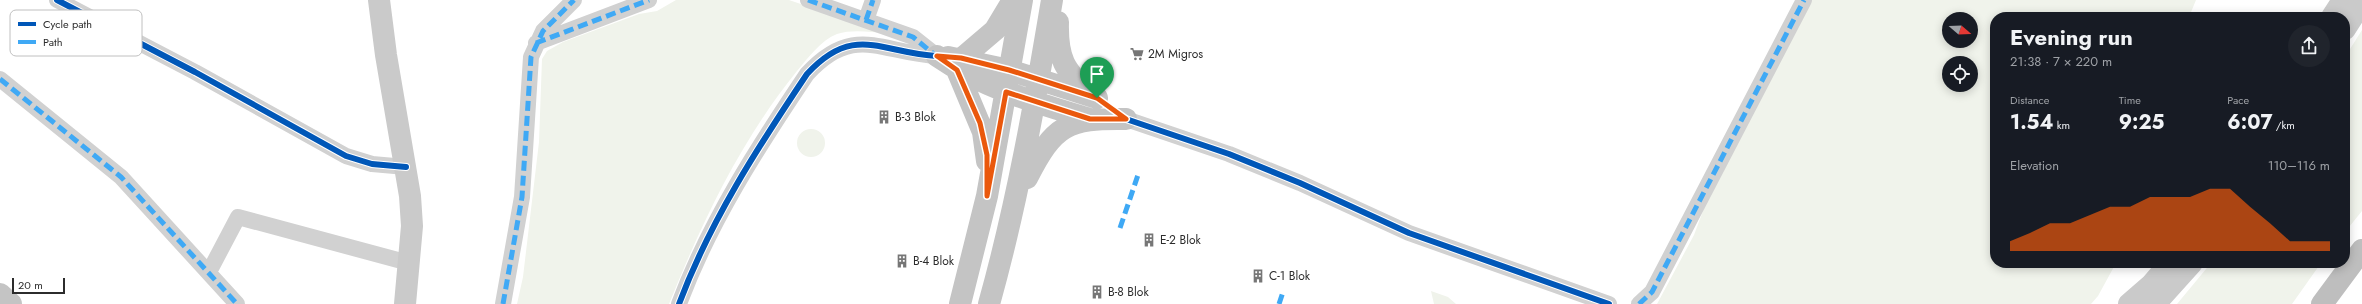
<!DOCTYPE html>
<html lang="en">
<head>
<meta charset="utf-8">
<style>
  :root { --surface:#171b24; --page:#20242c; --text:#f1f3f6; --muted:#9ea1a6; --accent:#ea580c }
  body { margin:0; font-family:Jost,sans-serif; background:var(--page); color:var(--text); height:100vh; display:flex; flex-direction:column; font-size:15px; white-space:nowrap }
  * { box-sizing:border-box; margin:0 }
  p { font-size:13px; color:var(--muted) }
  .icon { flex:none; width:22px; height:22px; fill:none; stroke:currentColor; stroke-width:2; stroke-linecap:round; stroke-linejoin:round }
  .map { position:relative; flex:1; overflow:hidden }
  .drawer { position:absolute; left:1990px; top:12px; width:360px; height:256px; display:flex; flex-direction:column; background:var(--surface); border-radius:16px; box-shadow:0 2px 10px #0003 }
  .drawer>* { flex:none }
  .needle { width:26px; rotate:109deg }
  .tools { position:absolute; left:1942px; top:12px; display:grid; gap:8px }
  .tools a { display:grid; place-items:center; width:36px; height:36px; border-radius:50%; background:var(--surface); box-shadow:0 2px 10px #0003; font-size:20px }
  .scale { position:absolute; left:12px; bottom:10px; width:53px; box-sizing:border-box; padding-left:4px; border:2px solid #2c2c2c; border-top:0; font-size:11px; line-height:14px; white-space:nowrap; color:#2c2c2c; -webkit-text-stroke:3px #fff; paint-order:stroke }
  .pin { position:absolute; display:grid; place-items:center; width:34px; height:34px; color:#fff; margin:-41px -17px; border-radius:50% 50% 50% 0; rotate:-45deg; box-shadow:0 0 4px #0007 }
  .pin .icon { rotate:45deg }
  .round { display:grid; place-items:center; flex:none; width:42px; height:42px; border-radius:21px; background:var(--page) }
  .overview { display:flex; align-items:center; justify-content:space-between; height:68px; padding:0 20px }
  h1 { font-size:22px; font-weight:700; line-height:30px }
  .figures { display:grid; grid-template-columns:repeat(3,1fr); gap:6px; height:68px; padding:4px 20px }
  .figures div { display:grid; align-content:center }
  .figures b { font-size:20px; font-weight:700 }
  .figures small { font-size:11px; font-weight:400 }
  .figures p { font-size:11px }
  .chart { height:112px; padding:8px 20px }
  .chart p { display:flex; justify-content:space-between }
  .chart svg { width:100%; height:72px; margin-top:4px; fill:var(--accent); opacity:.7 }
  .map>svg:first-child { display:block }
</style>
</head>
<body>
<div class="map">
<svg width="2362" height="304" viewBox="0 0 2362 304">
  <rect width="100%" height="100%" fill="#fff"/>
  <path fill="#f0f3eb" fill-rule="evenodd" d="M676,0H789L886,33C870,32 852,29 837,34C821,40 808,58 797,71C741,140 702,222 669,304H517L523,277L539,142L542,59L547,51L563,42L639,14L657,11Z
    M1812,0H2196L2189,17H1995V263H2116L2098,296L2091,304H1657L1694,235L1740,112ZM1949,19H1971V41H1949ZM1949,63H1971V85H1949Z
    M2362,30V211L2345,232V57Z
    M797 143a14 14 0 1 1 28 0a14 14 0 1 1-28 0Z
    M2211,263H2321L2292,304H2177Z
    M1431,291L1448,297L1456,304H1434Z"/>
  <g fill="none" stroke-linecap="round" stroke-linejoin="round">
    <path stroke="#d1d1d1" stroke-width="16" d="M57,0L195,72L346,156L372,164L406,167
      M808,0L913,37L937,56
      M866,20L873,0
      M536,43L649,0
      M0,79L121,177L237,304
      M1126,119L1229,154L1300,183L1409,233L1609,304
      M209,272L238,217L409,263
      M503,304L522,197L531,57L543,31L574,0
      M679,304C710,221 758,147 807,74C854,23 881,53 937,56
      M1639,304L1652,292L1804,0"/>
    <path stroke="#cacaca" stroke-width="22" d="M379,0L386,55L410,196L412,226L405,304
      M2332,17L2343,0
      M2345,29L2362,2
      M2129,304L2152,284L2170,263
      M2155,304L2192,263"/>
    <path stroke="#c4c4c4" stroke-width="22" d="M1058,22C1057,58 1064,71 1091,94
      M937,56C983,88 1037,103 1090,119
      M948,57L1009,70L1097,98
      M961,59L995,30L1013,0
      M957,70L983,132L987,161
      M1027,178C1054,125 1067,118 1126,119
      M0,294L11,304
      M960,304L987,196L1022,0
      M989,304C1017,204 1035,102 1052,0"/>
    <path stroke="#bebebe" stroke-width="22" d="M2322,304L2362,250"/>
    <path stroke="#3fa9f5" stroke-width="5" stroke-dasharray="10 5" stroke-linecap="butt" d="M808,0L913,37L935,55
      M866,20L873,0
      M536,43L649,0
      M0,79L121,177L237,304
      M1120,228L1139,172
      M503,304L522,197L531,57L543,31L574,0
      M1279,304L1283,292
      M1639,304L1652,292L1804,0"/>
    <g stroke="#fff" stroke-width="8">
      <path id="cycleway" d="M57,0L195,72L346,156L372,164L406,167
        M1126,119L1229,154L1300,183L1409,233L1609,304
        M679,304C710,221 758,147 807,74C854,23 881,53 937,56"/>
    </g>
    <use href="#cycleway" stroke="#0057b8" stroke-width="6"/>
  </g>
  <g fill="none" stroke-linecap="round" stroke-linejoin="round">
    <g stroke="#fff" stroke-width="8">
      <path id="route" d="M937,56L961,58L1009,70L1097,98L1126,119H1090L1006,92L987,196V155L980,123L957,70Z"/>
    </g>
    <use href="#route" stroke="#ea580c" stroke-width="5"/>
  </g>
  <defs>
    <g id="supermarket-bare" transform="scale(1.08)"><path d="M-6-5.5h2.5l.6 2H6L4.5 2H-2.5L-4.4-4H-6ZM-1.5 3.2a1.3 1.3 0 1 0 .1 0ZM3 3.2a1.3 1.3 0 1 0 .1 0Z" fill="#767676" stroke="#fff" stroke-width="2.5" paint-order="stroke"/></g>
    <g id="building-bare" transform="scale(1.08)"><path d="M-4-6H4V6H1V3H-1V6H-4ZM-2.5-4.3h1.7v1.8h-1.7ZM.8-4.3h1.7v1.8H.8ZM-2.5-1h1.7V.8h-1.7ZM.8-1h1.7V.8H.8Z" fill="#767676" stroke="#fff" stroke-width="2.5" paint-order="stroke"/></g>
  </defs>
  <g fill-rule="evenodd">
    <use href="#supermarket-bare" x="1137" y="54"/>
    <use href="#building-bare" x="884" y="117"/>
    <use href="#building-bare" x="1149" y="240"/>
    <use href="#building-bare" x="902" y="261"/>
    <use href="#building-bare" x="1258" y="276"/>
    <use href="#building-bare" x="1097" y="292"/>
  </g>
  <g text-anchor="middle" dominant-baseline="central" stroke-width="4" stroke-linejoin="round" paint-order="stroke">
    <g font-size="12" fill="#2c2c2c" stroke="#fff" text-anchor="start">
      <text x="1148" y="54">2M Migros</text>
      <text x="895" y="117">B-3 Blok</text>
      <text x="1160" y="240">E-2 Blok</text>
      <text x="913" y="261">B-4 Blok</text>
      <text x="1269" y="276">C-1 Blok</text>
      <text x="1108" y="292">B-8 Blok</text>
    </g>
  </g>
  <rect x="10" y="10" width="132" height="46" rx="6" fill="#fff" stroke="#c0c0c0" stroke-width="1"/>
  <rect x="18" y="22" width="18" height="4" fill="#0057b8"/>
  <rect x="18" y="40" width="18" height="4" fill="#3fa9f5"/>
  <g font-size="11" fill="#2c2c2c">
    <text x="43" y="28">Cycle path</text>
    <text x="43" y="46">Path</text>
  </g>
</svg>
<div class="tools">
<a><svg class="needle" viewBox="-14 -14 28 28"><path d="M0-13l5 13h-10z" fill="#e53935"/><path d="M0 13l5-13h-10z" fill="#9ea1a6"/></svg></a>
<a><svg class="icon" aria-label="locate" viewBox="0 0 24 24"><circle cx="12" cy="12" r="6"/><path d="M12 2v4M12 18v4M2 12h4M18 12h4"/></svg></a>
</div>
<div class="scale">20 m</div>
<div class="pin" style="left:1097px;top:98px;background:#1e9e55"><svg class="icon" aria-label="arrive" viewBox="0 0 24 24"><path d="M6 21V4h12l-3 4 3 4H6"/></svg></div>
<section class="drawer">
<div class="overview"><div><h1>Evening run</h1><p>21:38 · 7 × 220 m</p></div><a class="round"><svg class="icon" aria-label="share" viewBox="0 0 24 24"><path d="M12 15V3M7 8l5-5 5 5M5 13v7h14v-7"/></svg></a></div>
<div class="figures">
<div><p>Distance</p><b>1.54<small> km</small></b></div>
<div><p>Time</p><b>9:25</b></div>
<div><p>Pace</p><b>6:07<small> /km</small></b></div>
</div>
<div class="chart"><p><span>Elevation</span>110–116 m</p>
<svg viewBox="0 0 160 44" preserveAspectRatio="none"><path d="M0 44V38L10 33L20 27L30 27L40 22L50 17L60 17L70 11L80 11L90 11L100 6L110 6L120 17L130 27L140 38L150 38L160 38V44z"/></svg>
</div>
</section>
</div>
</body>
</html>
